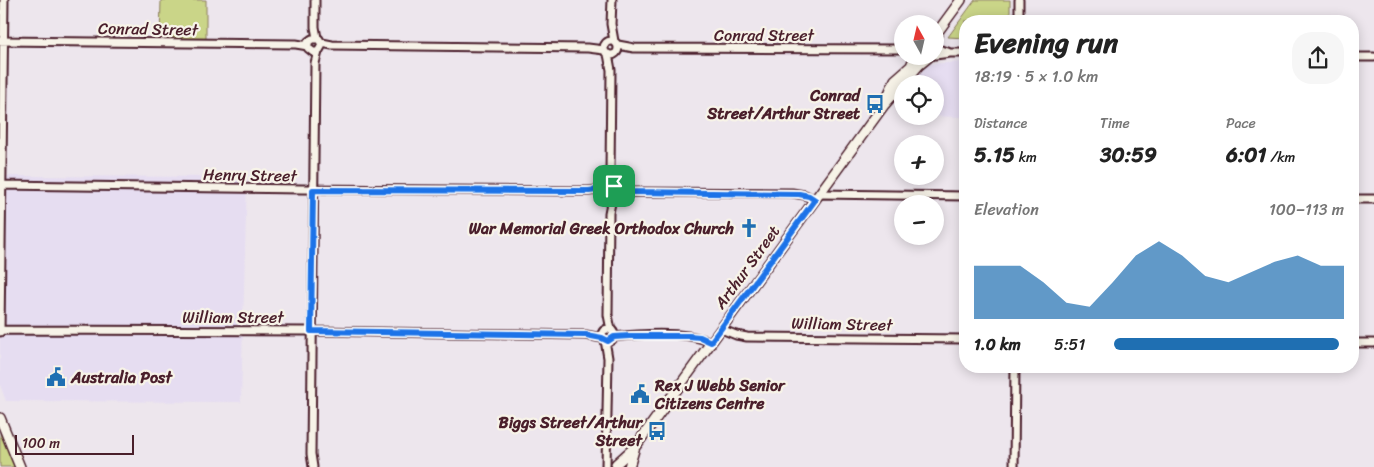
<!DOCTYPE html>
<html lang="en">
<head>
<meta charset="utf-8">
<style>
  :root { --surface:#fff; --page:#f6f6f6; --text:#222; --muted:#767676; --accent:#1f6fb2 }
  body { margin:0; font-family:Sriracha,sans-serif; background:var(--page); color:var(--text); height:100vh; display:flex; flex-direction:column; font-size:19px; white-space:nowrap }
  * { box-sizing:border-box; margin:0 }
  p { font-size:16px; color:var(--muted) }
  .icon { flex:none; width:28px; height:28px; fill:none; stroke:currentColor; stroke-width:2; stroke-linecap:round; stroke-linejoin:round }
  .map { position:relative; flex:1; overflow:hidden }
  .side { position:absolute; left:959px; top:15px; width:400px; height:358px; display:flex; flex-direction:column; background:var(--surface); border-radius:20px; box-shadow:0 2px 12px #0003 }
  .side>* { flex:none }
  .needle { width:32px; rotate:352deg }
  .tools { position:absolute; left:894px; top:15px; display:grid; gap:10px }
  .tools a { display:grid; place-items:center; width:50px; height:50px; border-radius:50%; background:var(--surface); box-shadow:0 2px 12px #0003; font-size:25px }
  .scale { position:absolute; left:15px; bottom:12px; width:119px; box-sizing:border-box; padding-left:5px; border:2px solid #4a1f2b; border-top:0; font-size:14px; line-height:18px; white-space:nowrap; color:#4a1f2b; -webkit-text-stroke:4px #f7f3e8; paint-order:stroke }
  .pin { position:absolute; display:grid; place-items:center; width:42px; height:42px; color:#fff; margin:-21px; border-radius:10px; box-shadow:0 2px 8px #0006 }
  .round { display:grid; place-items:center; flex:none; width:52px; height:52px; border-radius:20px; background:var(--page) }
  .summary { display:flex; align-items:center; justify-content:space-between; height:85px; padding:0 15px }
  h1 { font-size:28px; font-weight:700; line-height:38px }
  .figures { display:grid; grid-template-columns:repeat(3,1fr); gap:8px; height:85px; padding:5px 15px }
  .figures div { display:grid; align-content:center }
  .figures b { font-size:21px; font-weight:700 }
  .figures small { font-size:14px; font-weight:400 }
  .figures p { font-size:14px }
  .chart { height:140px; padding:10px 15px }
  .chart p { display:flex; justify-content:space-between }
  .chart svg { width:100%; height:90px; margin-top:5px; fill:var(--accent); opacity:.7 }
  ul { padding:0 15px; list-style:none; font-size:16px }
  li { display:grid; grid-template-columns:80px 60px 1fr; align-items:center; height:38px }
  li i { height:12px; border-radius:6px; background:var(--accent) }
  .map>svg:first-child { display:block }
</style>
</head>
<body>
<div class="map">
<svg width="1374" height="467" viewBox="0 0 1374 467">
  <rect width="100%" height="100%" fill="#ede6ed"/>
  <filter id="ink" filterUnits="userSpaceOnUse"><feTurbulence type="fractalNoise" baseFrequency=".02" numOctaves="2"/><feDisplacementMap in="SourceGraphic" scale="10" xChannelSelector="R" yChannelSelector="G"/><feConvolveMatrix kernelMatrix="1 2 1 2 8 2 1 2 1" color-interpolation-filters="sRGB"/></filter>
  <g filter="url(#ink)">
    <path fill="#e6ddf1" d="M965,62V117L920,116H935V84H911L928,64Z
      M0,176L247,177L241,402L6,401L0,385Z"/>
    <path fill="#cad588" stroke="#8a7a5a" d="M161,0H206V40L160,39Z
      M975,0H1010V21H965V38L948,37Z
      M0,431L15,467H0Z"/>
    <g fill="none" stroke-linecap="round" stroke-linejoin="round">
      <g stroke="#4a1f2b" stroke-width="11">
        <path id="minor" d="M315,0V27L317,38
          M612,0L611,24L614,41
          M1019,21V0
          M604 48a7 7 0 1 1 14 0a7 7 0 1 1-14 0Z
          M0,41L296,44L308,46
          M322,43L332,45L588,48L604,50
          M618,45L634,48L902,49
          M935,48L948,52
          M608,54L611,70L610,173L612,186
          M935,55L950,53H965
          M1352,57H1374
          M0,185L302,189L589,191L604,189
          M602 192a7 7 0 1 1 14 0a7 7 0 1 1-14 0Z
          M820,194L965,196
          M616,195L632,192L792,193L805,195L815,200
          M1352,199H1374
          M602 335a6 6 0 1 1 12 0a6 6 0 1 1-12 0Z
          M721,329L736,335L747,337L965,339
          M0,330L311,331L586,335L602,338
          M611,330L608,315L609,213L612,198
          M0,332L4,0
          M614,337C641,334 686,331 711,342
          M605,340L608,358L606,467
          M1352,343H1374
          M313,467L311,454L315,63L318,52L322,45L319,39H312L308,42V48L313,52H318
          M1014,467L1015,366"/>
      </g>
      <g stroke="#4a1f2b" stroke-width="12">
        <path id="tertiary" d="M935,38L939,30L961,0
          M887,98L895,80L911,66L915,56
          M0,418L20,467
          M616,464L635,447L884,105L919,65L930,56
          M629,467L634,450"/>
      </g>
      <use href="#minor" stroke="#f7f3e8" stroke-width="7"/>
      <use href="#tertiary" stroke="#f7f3e8" stroke-width="9"/>
    </g>
  </g>
  <g fill="none" stroke-linecap="round" stroke-linejoin="round" filter="url(#ink)">
    <g stroke="#fff" stroke-width="10">
      <path id="route" d="M609,185L616,189L632,192L799,194L809,196L815,200L711,342L700,337L689,336H630L614,337L608,341L602,338L586,335L311,331L313,190L589,191L604,189Z"/>
    </g>
    <use href="#route" stroke="#1a73e8" stroke-width="6"/>
  </g>
  <defs>
    <g id="bus-bare" transform="scale(1.5)"><path d="M-5-6H5V4H4V6H2V4H-2V6H-4V4H-5ZM-3.5-4V0h7V-4ZM-3.5 1.2v1.5H-2V1.2ZM2 1.2v1.5H3.5V1.2Z" fill="#1f6fb2" stroke="#f7f3e8" stroke-width="2.5" paint-order="stroke"/></g>
    <g id="church-bare" transform="scale(1.5)"><path d="M-1.2-6h2.4v3.5h3.3v2.4h-3.3V6h-2.4V-.1h-3.3v-2.4h3.3Z" fill="#1f6fb2" stroke="#f7f3e8" stroke-width="2.5" paint-order="stroke"/></g>
    <g id="civic-bare" transform="scale(1.5)"><path d="M-.6-6.5H3V-4.5H.6V-3L4-1V1h2V6H-6V1h2V-1L-.6-3ZM-1.2 2.5V6h2.4V2.5Z" fill="#1f6fb2" stroke="#f7f3e8" stroke-width="2.5" paint-order="stroke"/></g>
  </defs>
  <g fill-rule="evenodd">
    <use href="#bus-bare" x="875" y="104"/>
    <use href="#church-bare" x="749" y="228"/>
    <use href="#civic-bare" x="56" y="377"/>
    <use href="#civic-bare" x="640" y="394"/>
    <use href="#bus-bare" x="657" y="431"/>
  </g>
  <g text-anchor="middle" dominant-baseline="central" stroke-width="4.5" stroke-linejoin="round" paint-order="stroke">
    <g font-size="16" fill="#4a1f2b" stroke="#f7f3e8">
      <text transform="translate(148 29) rotate(1)">Conrad Street</text>
      <text x="764" y="35">Conrad Street</text>
      <text transform="translate(250 175) rotate(1)">Henry Street</text>
      <text transform="translate(747 267) rotate(-54)">Arthur Street</text>
      <text x="233" y="317">William Street</text>
      <text transform="translate(842 324) rotate(1)">William Street</text>
    </g>
    <g font-size="16" font-weight="bold" fill="#4a1f2b" stroke="#f7f3e8" text-anchor="end">
      <text x="860" y="95">Conrad<tspan x="860" dy="18">Street/Arthur Street</tspan></text>
      <text x="734" y="228">War Memorial Greek Orthodox Church</text>
      <text x="71" y="377" text-anchor="start">Australia Post</text>
      <text x="655" y="385" text-anchor="start">Rex J Webb Senior<tspan x="655" dy="18">Citizens Centre</tspan></text>
      <text x="642" y="422">Biggs Street/Arthur<tspan x="642" dy="18">Street</tspan></text>
    </g>
  </g>
</svg>
<div class="tools">
<a><svg class="needle" viewBox="-14 -14 28 28"><path d="M0-13l5 13h-10z" fill="#e53935"/><path d="M0 13l5-13h-10z" fill="#767676"/></svg></a>
<a><svg class="icon" aria-label="locate" viewBox="0 0 24 24"><circle cx="12" cy="12" r="6"/><path d="M12 2v4M12 18v4M2 12h4M18 12h4"/></svg></a>
<a>+</a>
<a>−</a>
</div>
<div class="scale">100 m</div>
<div class="pin" style="left:614px;top:186px;background:#1e9e55"><svg class="icon" aria-label="arrive" viewBox="0 0 24 24"><path d="M6 21V4h12l-3 4 3 4H6"/></svg></div>
<section class="side">
<div class="summary"><div><h1>Evening run</h1><p>18:19 · 5 × 1.0 km</p></div><a class="round"><svg class="icon" aria-label="share" viewBox="0 0 24 24"><path d="M12 15V3M7 8l5-5 5 5M5 13v7h14v-7"/></svg></a></div>
<div class="figures">
<div><p>Distance</p><b>5.15<small> km</small></b></div>
<div><p>Time</p><b>30:59</b></div>
<div><p>Pace</p><b>6:01<small> /km</small></b></div>
</div>
<div class="chart"><p><span>Elevation</span>100–113 m</p>
<svg viewBox="0 0 160 44" preserveAspectRatio="none"><path d="M0 44V18L10 18L20 18L30 26L40 36L50 38L60 26L70 13L80 6L90 13L100 23L110 26L120 21L130 16L140 13L150 18L160 18V44z"/></svg>
</div>
<ul>
<li><b>1.0 km</b>5:51<i style="width:98%"></i></li>
</ul>
</section>
</div>
</body>
</html>
